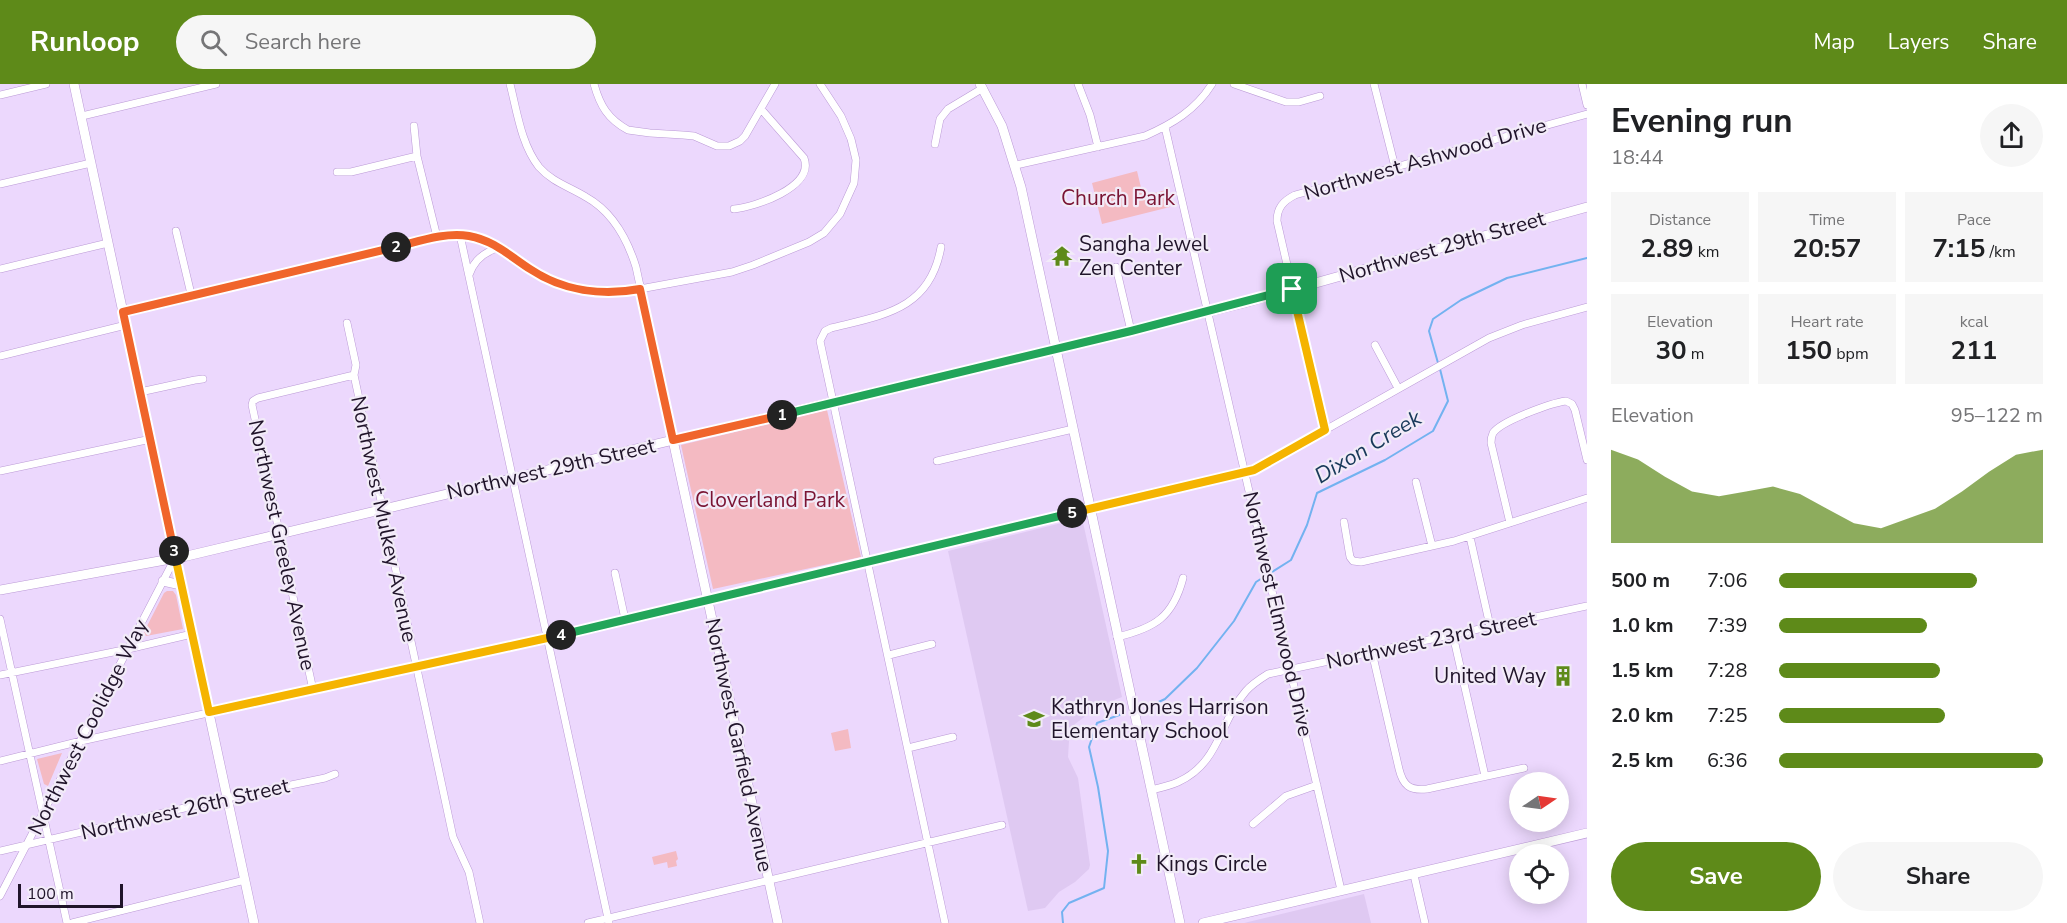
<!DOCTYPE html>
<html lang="en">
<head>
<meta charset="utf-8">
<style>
  :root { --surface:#fff; --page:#f6f6f6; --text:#202124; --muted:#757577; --accent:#5e8a19 }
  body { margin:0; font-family:"Nunito Sans",sans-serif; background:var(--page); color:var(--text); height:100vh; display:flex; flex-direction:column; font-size:22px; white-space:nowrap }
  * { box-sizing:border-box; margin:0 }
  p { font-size:20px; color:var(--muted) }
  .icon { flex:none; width:33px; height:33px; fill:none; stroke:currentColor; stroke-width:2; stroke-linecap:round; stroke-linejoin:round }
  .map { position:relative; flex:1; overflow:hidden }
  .panel { display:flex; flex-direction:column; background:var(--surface); width:480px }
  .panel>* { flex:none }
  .needle { width:39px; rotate:77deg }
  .tools { position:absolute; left:1509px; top:688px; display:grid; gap:12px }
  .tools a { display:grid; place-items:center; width:60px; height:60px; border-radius:50%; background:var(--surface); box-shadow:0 3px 15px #0003; font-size:30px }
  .scale { position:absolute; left:18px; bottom:15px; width:105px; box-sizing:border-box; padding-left:6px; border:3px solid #20142a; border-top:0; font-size:16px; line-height:21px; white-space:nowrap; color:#20142a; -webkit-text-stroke:4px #f2ebf8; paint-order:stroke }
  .pin { position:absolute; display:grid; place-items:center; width:51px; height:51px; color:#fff; margin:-26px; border-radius:12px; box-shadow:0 3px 9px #0006 }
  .km { position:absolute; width:30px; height:30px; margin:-15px; border-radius:50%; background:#222; color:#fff; font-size:16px; line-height:30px; text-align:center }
  .round { display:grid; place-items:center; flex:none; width:63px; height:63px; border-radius:32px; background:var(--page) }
  .headline { display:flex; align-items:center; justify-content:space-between; height:102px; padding:0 24px }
  h1 { font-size:33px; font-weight:700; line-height:45px }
  .figures { display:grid; grid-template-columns:repeat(3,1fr); gap:9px; height:102px; padding:6px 24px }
  .figures div { display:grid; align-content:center; border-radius:0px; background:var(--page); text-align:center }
  .figures b { font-size:26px; font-weight:700 }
  .figures small { font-size:16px; font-weight:400 }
  .figures p { font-size:16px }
  .chart { height:168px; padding:12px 24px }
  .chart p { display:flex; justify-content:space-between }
  .chart svg { width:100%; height:108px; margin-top:6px; fill:var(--accent); opacity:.7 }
  .button { display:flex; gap:12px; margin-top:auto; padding:12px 24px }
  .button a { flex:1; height:69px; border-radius:36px; background:var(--accent); color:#fff; font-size:24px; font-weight:700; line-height:69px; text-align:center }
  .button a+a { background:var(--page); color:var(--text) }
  ul { padding:0 24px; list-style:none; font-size:20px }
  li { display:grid; grid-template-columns:96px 72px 1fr; align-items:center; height:45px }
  li i { height:15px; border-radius:8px; background:var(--accent) }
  header { display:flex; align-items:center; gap:36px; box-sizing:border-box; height:84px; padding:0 30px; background:var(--accent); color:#fff }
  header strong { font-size:28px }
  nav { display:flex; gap:33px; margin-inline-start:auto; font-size:21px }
  .search { width:420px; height:54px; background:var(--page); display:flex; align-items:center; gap:15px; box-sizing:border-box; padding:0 21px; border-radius:33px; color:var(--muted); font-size:22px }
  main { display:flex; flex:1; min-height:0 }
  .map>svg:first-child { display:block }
</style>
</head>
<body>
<header>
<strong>Runloop</strong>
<div class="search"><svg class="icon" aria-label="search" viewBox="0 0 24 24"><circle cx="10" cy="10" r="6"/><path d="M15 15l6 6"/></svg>Search here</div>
<nav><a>Map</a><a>Layers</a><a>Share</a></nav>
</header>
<main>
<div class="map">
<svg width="1587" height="839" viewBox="0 0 1587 839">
  <rect width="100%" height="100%" fill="#ecd8fd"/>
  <path fill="#dfc9f2" d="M1082,434L1122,613L1099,622L1075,640L1069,657L1068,673L1078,694L1090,781L1089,785L1075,798L1059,808L1045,824L1028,827L948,467Z
    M1364,810L1371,839H1244Z"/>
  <path fill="#f4bac2" d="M1137,87L1143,112L1166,106L1170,123L1102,140L1092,99Z
    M827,326L861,473L713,505L681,361Z
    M167,507H173L176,511L183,545L146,552L144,548L164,509Z
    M848,645L851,664L835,667L831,649Z
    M62,669L48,702L44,700L37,675Z
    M676,767L678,775L676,777L677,782L668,784L667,778L654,781L652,773Z"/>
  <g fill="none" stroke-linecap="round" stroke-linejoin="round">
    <path stroke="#73b2f0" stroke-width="2" d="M1438,279L1429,247L1433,235L1461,216L1507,194L1587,174
      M1148,623L1165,615L1197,584L1234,537L1256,498L1291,476L1307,441L1317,409L1385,376L1433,347L1448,317L1440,285
      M1063,839L1062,828L1069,819L1104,804L1108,767L1098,703L1089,663L1097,639L1122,630"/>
    <g stroke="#bb9ad6" stroke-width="8">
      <path id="street" d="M510,0C517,27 521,60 539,83C552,98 570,103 586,113C613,128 627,154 636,183L673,356
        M594,0C600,22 608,35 628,46L650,49L683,51L694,52L717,62H729L740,57L745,52L775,0
        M1078,0L1090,31L1098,63
        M1234,0L1286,18H1299L1320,12
        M1374,0L1395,83
        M1582,0L1587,21
        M0,11L46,0
        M82,32L216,0
        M414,42L417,72L437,153
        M1165,43L1341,806
        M935,60L940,35L948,25L983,4
        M1016,81L1145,52C1172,40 1196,26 1212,0
        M337,88H351L417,72
        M0,100L91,79
        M734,125C755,123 815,103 804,74L761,25
        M176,147L191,210
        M460,151L609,839
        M941,163C930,226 883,231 831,244L825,247L820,257L945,839
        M1116,183L1131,247
        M0,185L108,159
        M469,191C474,176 484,168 498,164
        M123,228L445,152H468L487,158L552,197L580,206L599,208L640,205L732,188L753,181L809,158L824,149L840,130L854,99L856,76L851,55L841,32L820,0
        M347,239L356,281L354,291L453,753L469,788L480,839
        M1375,261L1398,304
        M0,272L126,241
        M140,308L195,296L203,295
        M1325,346L1277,137C1277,124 1283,117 1295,111L1587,30
        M937,377L1073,345
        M0,387L151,355
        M1416,398L1432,462
        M1344,438L1350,473L1353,477L1361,478L1454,457L1587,414
        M1510,439L1491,359C1491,355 1491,353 1493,349C1501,337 1551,319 1566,317L1572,320L1575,326L1587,376
        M1470,453L1490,542
        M615,489L625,535
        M0,535L67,839
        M1453,551L1485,692
        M1117,553C1155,544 1173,533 1183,494
        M1372,568L1399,685C1403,701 1409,707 1427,705L1524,684
        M889,571L932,560
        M0,591L128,565L192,550
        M313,606L252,321L253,317L258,314L354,291
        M908,664L953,653
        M0,677L81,657L547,554L1254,386L1489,254L1522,241L1587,223
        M1151,706C1160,704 1169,702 1178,698C1220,679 1219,638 1246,607C1252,600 1260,595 1268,590L1587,522
        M1253,740L1286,712L1317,701
        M0,767L227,714L325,694L335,690
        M1414,791L1425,839
        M0,812L175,474
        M72,839L245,796
        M588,839L1002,741"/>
    </g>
    <g stroke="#bb9ad6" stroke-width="10">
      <path id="secondary" d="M74,0L254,839
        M980,0L1002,42L1021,103L1180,839
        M673,356L778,839
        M163,497L181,501
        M0,506L187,472L1131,247L1244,219L1587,123
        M1203,839L1587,749"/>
    </g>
    <use href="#street" stroke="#fff" stroke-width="7"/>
    <use href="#secondary" stroke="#fff" stroke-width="9"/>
  </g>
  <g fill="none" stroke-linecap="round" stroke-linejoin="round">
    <g stroke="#fff" stroke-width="12">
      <path id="split-1" d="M782,331L1131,247L1292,205"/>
    </g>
    <g stroke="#fff" stroke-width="12">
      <path id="split-2" d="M396,163C420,157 445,148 469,152C493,156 510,172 530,185C563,207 602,212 640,205L673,356L782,331"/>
    </g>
    <g stroke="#fff" stroke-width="12">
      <path id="split-3" d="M174,467L123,228L396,163"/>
    </g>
    <g stroke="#fff" stroke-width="12">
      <path id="split-4" d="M174,467L209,628L561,551"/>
    </g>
    <g stroke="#fff" stroke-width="12">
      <path id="split-5" d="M561,551L1072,429"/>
    </g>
    <g stroke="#fff" stroke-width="12">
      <path id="split-6" d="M1072,429L1254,386L1325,346L1292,205"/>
    </g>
    <use href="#split-1" stroke="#22a559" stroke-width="8"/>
    <use href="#split-2" stroke="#f0652b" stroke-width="8"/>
    <use href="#split-3" stroke="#f0652b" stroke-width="8"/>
    <use href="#split-4" stroke="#f5b400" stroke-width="8"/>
    <use href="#split-5" stroke="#22a559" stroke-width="8"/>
    <use href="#split-6" stroke="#f5b400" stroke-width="8"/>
  </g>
  <defs>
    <g id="temple-bare" transform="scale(1.62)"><path d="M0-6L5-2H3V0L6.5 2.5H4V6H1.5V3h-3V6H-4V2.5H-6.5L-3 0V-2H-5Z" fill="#5e8a19" stroke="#f2ebf8" stroke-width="2.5" paint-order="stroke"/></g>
    <g id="building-bare" transform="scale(1.62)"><path d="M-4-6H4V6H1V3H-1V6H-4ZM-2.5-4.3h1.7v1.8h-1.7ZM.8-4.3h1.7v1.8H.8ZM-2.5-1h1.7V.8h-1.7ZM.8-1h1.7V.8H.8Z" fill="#5e8a19" stroke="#f2ebf8" stroke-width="2.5" paint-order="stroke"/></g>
    <g id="school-bare" transform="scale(1.62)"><path d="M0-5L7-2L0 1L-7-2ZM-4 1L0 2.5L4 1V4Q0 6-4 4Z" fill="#5e8a19" stroke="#f2ebf8" stroke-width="2.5" paint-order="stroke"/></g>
    <g id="church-bare" transform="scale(1.62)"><path d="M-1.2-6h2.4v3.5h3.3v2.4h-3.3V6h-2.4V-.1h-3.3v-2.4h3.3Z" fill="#5e8a19" stroke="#f2ebf8" stroke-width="2.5" paint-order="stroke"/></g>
  </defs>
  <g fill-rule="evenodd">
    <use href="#temple-bare" x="1062" y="172"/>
    <use href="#building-bare" x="1563" y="592"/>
    <use href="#school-bare" x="1034" y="635"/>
    <use href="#church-bare" x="1139" y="780"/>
  </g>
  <g text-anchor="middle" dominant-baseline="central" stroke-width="4.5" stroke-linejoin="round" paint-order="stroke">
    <g font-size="21" fill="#20142a" stroke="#f2ebf8">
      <text transform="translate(1425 75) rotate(-16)">Northwest Ashwood Drive</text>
      <text transform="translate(1442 163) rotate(-16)">Northwest 29th Street</text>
      <text transform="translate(551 385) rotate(-13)">Northwest 29th Street</text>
      <text transform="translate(384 435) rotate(78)">Northwest Mulkey Avenue</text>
      <text transform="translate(282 461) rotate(78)">Northwest Greeley Avenue</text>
      <text transform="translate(1278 530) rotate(77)">Northwest Elmwood Drive</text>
      <text transform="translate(1431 556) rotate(-12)">Northwest 23rd Street</text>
      <text transform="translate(88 643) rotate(-63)">Northwest Coolidge Way</text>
      <text transform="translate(739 661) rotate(78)">Northwest Garfield Avenue</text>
      <text transform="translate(185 725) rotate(-13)">Northwest 26th Street</text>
    </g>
    <g font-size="21" fill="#7a1433" stroke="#f2ebf8">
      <text x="1118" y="114">Church Park</text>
      <text x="770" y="416">Cloverland Park</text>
    </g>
    <g font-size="21" fill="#20142a" stroke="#f2ebf8" text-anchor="start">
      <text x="1079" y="160">Sangha Jewel<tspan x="1079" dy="24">Zen Center</tspan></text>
      <text x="1546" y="592" text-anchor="end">United Way</text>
      <text x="1051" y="623">Kathryn Jones Harrison<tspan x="1051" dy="24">Elementary School</tspan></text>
      <text x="1156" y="780">Kings Circle</text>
    </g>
    <g font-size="22" font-style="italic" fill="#183959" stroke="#f2ebf8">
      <text transform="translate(1368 363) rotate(-31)">Dixon Creek</text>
    </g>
  </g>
</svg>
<div class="tools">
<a><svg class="needle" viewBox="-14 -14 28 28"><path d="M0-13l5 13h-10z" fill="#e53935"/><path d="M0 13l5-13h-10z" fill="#757577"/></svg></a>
<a><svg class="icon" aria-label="locate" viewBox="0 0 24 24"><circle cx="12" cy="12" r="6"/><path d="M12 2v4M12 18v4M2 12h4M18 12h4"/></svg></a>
</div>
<div class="scale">100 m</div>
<div class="pin" style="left:1292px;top:205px;background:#1e9e55"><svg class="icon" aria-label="arrive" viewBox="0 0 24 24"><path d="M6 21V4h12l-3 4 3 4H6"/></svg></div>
<b class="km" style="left:782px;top:331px">1</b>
<b class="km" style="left:396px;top:163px">2</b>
<b class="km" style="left:174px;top:467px">3</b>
<b class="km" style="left:561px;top:551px">4</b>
<b class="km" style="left:1072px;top:429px">5</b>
</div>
<section class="panel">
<div class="headline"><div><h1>Evening run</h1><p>18:44</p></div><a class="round"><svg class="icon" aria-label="share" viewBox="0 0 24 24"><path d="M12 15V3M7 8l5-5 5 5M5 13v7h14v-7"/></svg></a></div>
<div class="figures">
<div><p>Distance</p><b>2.89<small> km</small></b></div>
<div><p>Time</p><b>20:57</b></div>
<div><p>Pace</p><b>7:15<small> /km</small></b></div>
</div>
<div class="figures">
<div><p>Elevation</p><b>30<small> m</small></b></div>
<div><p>Heart rate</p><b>150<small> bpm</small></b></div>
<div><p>kcal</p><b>211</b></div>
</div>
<div class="chart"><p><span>Elevation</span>95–122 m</p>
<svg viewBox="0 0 160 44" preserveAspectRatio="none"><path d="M0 44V6L10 10L20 17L30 23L40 25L50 23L60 21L70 24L80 30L90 36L100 38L110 34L120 30L130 23L140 15L150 8L160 6V44z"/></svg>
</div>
<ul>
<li><b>500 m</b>7:06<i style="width:75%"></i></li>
<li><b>1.0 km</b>7:39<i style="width:56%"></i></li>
<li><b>1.5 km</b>7:28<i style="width:61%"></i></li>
<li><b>2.0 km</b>7:25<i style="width:63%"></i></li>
<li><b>2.5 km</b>6:36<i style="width:100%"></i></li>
</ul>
<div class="button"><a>Save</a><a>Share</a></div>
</section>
</main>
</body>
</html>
